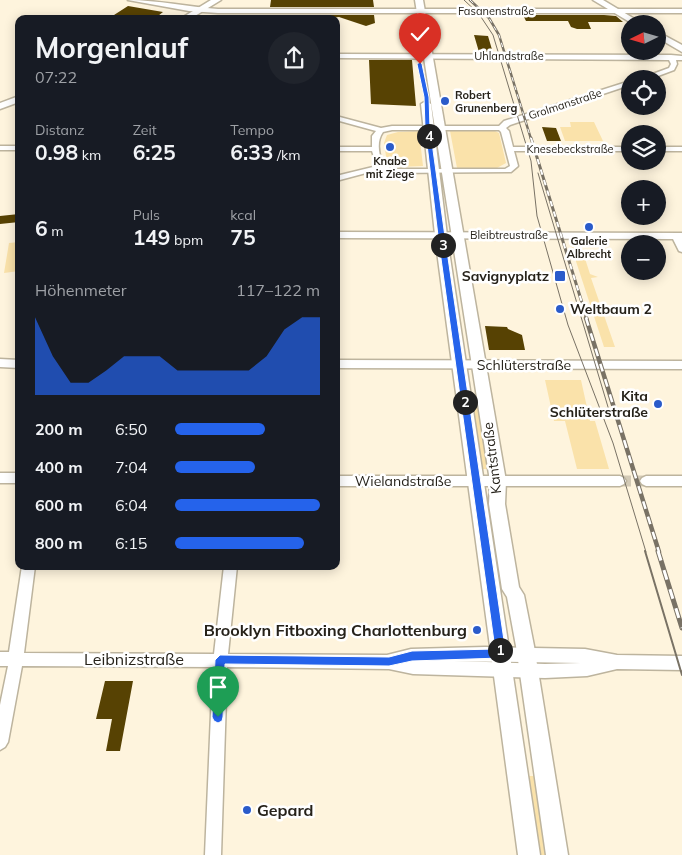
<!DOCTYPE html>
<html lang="de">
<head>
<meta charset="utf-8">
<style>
  :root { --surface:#171b24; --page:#20242c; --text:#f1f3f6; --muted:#9ea1a6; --accent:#2563eb }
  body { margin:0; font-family:Mulish,sans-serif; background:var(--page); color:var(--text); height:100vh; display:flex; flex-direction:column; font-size:19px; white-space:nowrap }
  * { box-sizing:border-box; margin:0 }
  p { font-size:16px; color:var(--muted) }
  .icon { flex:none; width:28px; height:28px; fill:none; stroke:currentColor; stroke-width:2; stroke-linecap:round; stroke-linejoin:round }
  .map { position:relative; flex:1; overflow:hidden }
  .details { position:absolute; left:15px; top:15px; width:325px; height:555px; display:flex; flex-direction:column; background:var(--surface); border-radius:10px; box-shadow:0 2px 12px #0003 }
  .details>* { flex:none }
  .needle { width:32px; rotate:265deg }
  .fabs { position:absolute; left:621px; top:15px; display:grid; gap:10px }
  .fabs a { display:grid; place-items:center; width:45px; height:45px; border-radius:50%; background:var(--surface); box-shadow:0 2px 12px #0003; font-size:25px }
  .pin { position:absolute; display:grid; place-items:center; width:42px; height:42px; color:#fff; margin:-51px -21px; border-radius:50% 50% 50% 0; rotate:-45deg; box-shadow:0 0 5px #0007 }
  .pin .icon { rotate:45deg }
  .km { position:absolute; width:25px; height:25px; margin:-12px; border-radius:50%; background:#222; color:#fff; font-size:14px; line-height:25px; text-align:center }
  .round { display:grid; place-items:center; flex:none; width:52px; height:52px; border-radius:26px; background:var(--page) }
  .overview { display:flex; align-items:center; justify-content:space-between; height:85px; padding:0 20px }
  h1 { font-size:28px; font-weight:700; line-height:38px }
  .figures { display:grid; grid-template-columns:repeat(3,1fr); gap:8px; height:85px; padding:5px 20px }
  .figures div { display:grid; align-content:center }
  .figures b { font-size:21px; font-weight:700 }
  .figures small { font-size:14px; font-weight:400 }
  .figures p { font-size:14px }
  .chart { height:140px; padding:10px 20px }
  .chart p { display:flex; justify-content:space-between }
  .chart svg { width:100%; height:90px; margin-top:5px; fill:var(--accent); opacity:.7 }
  ul { padding:0 20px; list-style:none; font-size:16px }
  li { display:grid; grid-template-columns:80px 60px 1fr; align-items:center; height:38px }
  li i { height:12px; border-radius:6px; background:var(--accent) }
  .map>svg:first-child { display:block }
</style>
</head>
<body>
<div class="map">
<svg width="682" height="855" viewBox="0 0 682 855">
  <rect width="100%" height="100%" fill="#fef4dd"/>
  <path fill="#fae2aa" d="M570,122H594L603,141H565L560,127H571Z
    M419,131L423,166L399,167L387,163L384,143L387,135L398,132Z
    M450,131H495L499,133L506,163L497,168H457Z
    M19,242V271L4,273L9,243Z
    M570,243H580L590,274L598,277L591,278L615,347H604Z
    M545,380H581L590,421H595L609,469H577L565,421H554Z
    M470,394H477L488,469H481Z
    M528,776H534L540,795L549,855H539Z"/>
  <path fill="#574203" d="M271,0H373L374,7H270Z
    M128,6L163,12L154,19H136L114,15Z
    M310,15H374L375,23L366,26L339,17L319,19V17H310Z
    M523,15H604L616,16L623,22H588L591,29H577L571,27L568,21H526Z
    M474,35L488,36L493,53L479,52Z
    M369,60H412L416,106L371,104Z
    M542,127L556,128L561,141H547Z
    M19,214V222L0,224V216Z
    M485,326L507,327L508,329L522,335L525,350H489Z
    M105,681H133L120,751H106L112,719H96Z"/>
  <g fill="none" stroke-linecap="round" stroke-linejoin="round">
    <path stroke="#d3cab6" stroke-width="11" stroke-dasharray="11 5.5" stroke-linecap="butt" d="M620,481H646"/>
    <g stroke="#bdb49e" stroke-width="3">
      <path id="minor" d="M128,0C158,0 188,7 218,9H682V13H218L189,11Z
        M336,54L671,55L682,56V60H676L677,64L674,70L650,79H639L669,68L671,64L669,60L336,58Z
        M630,81V85L510,125L506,128L509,131L513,147H630V151H514L518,166L511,172L390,173L381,169L336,181V176L377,166L372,151H336V147H372V136L376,131L336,120V116L381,128L392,126H499L504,121ZM392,130H499L501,132L510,166L505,169H391L382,161C378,152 377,140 383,132Z
        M0,146H19V150H0Z
        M658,147H682V151H658Z
        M336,232L682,233V252L679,251L673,239L336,238Z
        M0,359L19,360V368L0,367Z
        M336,360L682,361V369L336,368Z
        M0,473H19V483H0Z
        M336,476H620L624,478L626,481L624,484L620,486H336Z
        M646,476H682V486H646L642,484L640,481L642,478Z
        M22,566H35L24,653L214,654L224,566H237L228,654L387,655L411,649L485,647L585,649L617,655L682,656V670L617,669L587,676L545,678L413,674L389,669L227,667L221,855H205L213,667L22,666L8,742L5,747L0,750V705L8,666H0V652H9ZM453,661L581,663L545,664Z"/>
    </g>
    <g stroke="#bdb49e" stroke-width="3">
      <path id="major" d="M211,0H221L190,19H180Z
        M415,0H423L506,481L505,504L519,587L524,595L534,646L568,855H546L516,646L507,597L502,589L489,504L490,481Z
        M593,0H603L643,24H633Z
        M658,32L682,45V52L658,38Z
        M19,96V102L0,109V103Z
        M426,101L431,104L448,244L540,855H518L436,244L421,104Z"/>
    </g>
    <use href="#minor" fill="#fff" fill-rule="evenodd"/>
    <use href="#major" fill="#fff" fill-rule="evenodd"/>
    <path stroke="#797265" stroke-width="1" d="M464,0L479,14L493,35L531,161L537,216L568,325L613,443L646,552
      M538,173L611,417"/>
    <path stroke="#797265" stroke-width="2" d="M645,551L682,675"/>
    <g stroke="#797265" stroke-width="2.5">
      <path id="rail-far3" d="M470,0L489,18L499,35L531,139"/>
    </g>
    <g stroke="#797265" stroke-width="3">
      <path id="rail-far2" d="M531,138L587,319"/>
    </g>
    <g stroke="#797265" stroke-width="4.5">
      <path id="rail-far1" d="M586,318L659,552"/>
    </g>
    <g stroke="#797265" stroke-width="5">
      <path id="rail" d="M658,551L682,628"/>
    </g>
    <use href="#rail-far3" stroke="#fff" stroke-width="1" stroke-dasharray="4.5" stroke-linecap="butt"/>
    <use href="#rail-far2" stroke="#fff" stroke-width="2" stroke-dasharray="5.5" stroke-linecap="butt"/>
    <use href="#rail-far1" stroke="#fff" stroke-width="2.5" stroke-dasharray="8" stroke-linecap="butt"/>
    <use href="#rail" stroke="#fff" stroke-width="3" stroke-dasharray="10" stroke-linecap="butt"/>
  </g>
  <path fill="#2563eb" stroke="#fff" d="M420,62L422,64L429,97L430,128L446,244L506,654L500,658L412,661L389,666L225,664L223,717L222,721L218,723L214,721L212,717L215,660L220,655L389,657L412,651L495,649L439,244L425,128L424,97L417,64Z"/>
  <g fill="#2a5bca" stroke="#fff" stroke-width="2">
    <circle cx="445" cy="101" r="5"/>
    <circle cx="390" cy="147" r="5"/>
    <circle cx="589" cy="227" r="5"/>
    <rect x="554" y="270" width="12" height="12" rx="2.5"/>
    <circle cx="560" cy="309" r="5"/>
    <circle cx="658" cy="404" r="5"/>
    <circle cx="477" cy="630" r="5"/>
    <circle cx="247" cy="810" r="5"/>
  </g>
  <g text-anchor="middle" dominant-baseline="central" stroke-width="5" stroke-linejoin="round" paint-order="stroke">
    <g font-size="11" fill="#26221a" stroke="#fff">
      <text x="496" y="11">Fasanenstraße</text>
      <text x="509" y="56">Uhlandstraße</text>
      <text transform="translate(565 104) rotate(-18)">Grolmanstraße</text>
      <text x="570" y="149">Knesebeckstraße</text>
      <text x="509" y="235">Bleibtreustraße</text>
    </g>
    <g font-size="11" font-weight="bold" fill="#26221a" stroke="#fff">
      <text x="455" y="95" text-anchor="start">Robert<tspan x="455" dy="13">Grunenberg</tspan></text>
      <text x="390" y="161">Knabe<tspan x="390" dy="13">mit Ziege</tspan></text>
      <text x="589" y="241">Galerie<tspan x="589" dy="13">Albrecht</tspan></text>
    </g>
    <g font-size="14" font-weight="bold" fill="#26221a" stroke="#fff" text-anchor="end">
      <text x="549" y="276">Savignyplatz</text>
      <text x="570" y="309" text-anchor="start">Weltbaum 2</text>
      <text x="648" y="396">Kita<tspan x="648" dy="16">Schlüterstraße</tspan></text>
    </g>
    <g font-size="14" fill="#26221a" stroke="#fff">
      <text x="524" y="365">Schlüterstraße</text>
      <text transform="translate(492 458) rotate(-97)">Kantstraße</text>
      <text x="403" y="481">Wielandstraße</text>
    </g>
    <g font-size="16" font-weight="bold" fill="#26221a" stroke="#fff" text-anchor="end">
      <text x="467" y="630">Brooklyn Fitboxing Charlottenburg</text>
      <text x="257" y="810" text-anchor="start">Gepard</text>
    </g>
    <g font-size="16" fill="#26221a" stroke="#fff">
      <text x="134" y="659">Leibnizstraße</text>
    </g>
  </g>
</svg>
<div class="fabs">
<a><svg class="needle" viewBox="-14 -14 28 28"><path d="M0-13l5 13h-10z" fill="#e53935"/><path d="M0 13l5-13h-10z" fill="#9ea1a6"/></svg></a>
<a><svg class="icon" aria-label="locate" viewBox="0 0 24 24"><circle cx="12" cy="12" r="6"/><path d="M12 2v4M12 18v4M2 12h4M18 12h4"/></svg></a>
<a><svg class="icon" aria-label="layers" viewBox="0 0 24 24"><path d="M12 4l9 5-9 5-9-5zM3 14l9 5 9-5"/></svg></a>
<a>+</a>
<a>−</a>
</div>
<div class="pin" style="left:218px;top:717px;background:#1e9e55"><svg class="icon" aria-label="arrive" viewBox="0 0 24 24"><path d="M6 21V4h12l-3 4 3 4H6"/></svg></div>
<div class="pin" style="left:420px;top:64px;background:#d93025"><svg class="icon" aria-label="check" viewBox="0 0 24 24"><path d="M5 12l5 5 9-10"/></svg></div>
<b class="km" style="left:500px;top:650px">1</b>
<b class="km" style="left:465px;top:402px">2</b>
<b class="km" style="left:443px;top:245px">3</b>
<b class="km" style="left:429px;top:136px">4</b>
<section class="details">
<div class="overview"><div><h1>Morgenlauf</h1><p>07:22</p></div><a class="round"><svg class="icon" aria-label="share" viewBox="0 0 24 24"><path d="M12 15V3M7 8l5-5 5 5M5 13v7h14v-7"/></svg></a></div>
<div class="figures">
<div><p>Distanz</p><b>0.98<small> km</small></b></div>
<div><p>Zeit</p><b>6:25</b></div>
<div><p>Tempo</p><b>6:33<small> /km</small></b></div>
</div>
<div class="figures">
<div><b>6<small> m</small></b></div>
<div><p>Puls</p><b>149<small> bpm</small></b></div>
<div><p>kcal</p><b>75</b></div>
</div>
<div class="chart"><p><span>Höhenmeter</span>117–122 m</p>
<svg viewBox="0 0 160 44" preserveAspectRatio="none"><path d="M0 44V6L10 25L20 38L30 38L40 32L50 25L60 25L70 25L80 32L90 32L100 32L110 32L120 32L130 25L140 12L150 6L160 6V44z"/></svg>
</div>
<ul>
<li><b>200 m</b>6:50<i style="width:62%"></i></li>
<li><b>400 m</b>7:04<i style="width:55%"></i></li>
<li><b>600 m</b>6:04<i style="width:100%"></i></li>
<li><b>800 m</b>6:15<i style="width:89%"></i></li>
</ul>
</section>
</div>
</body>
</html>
